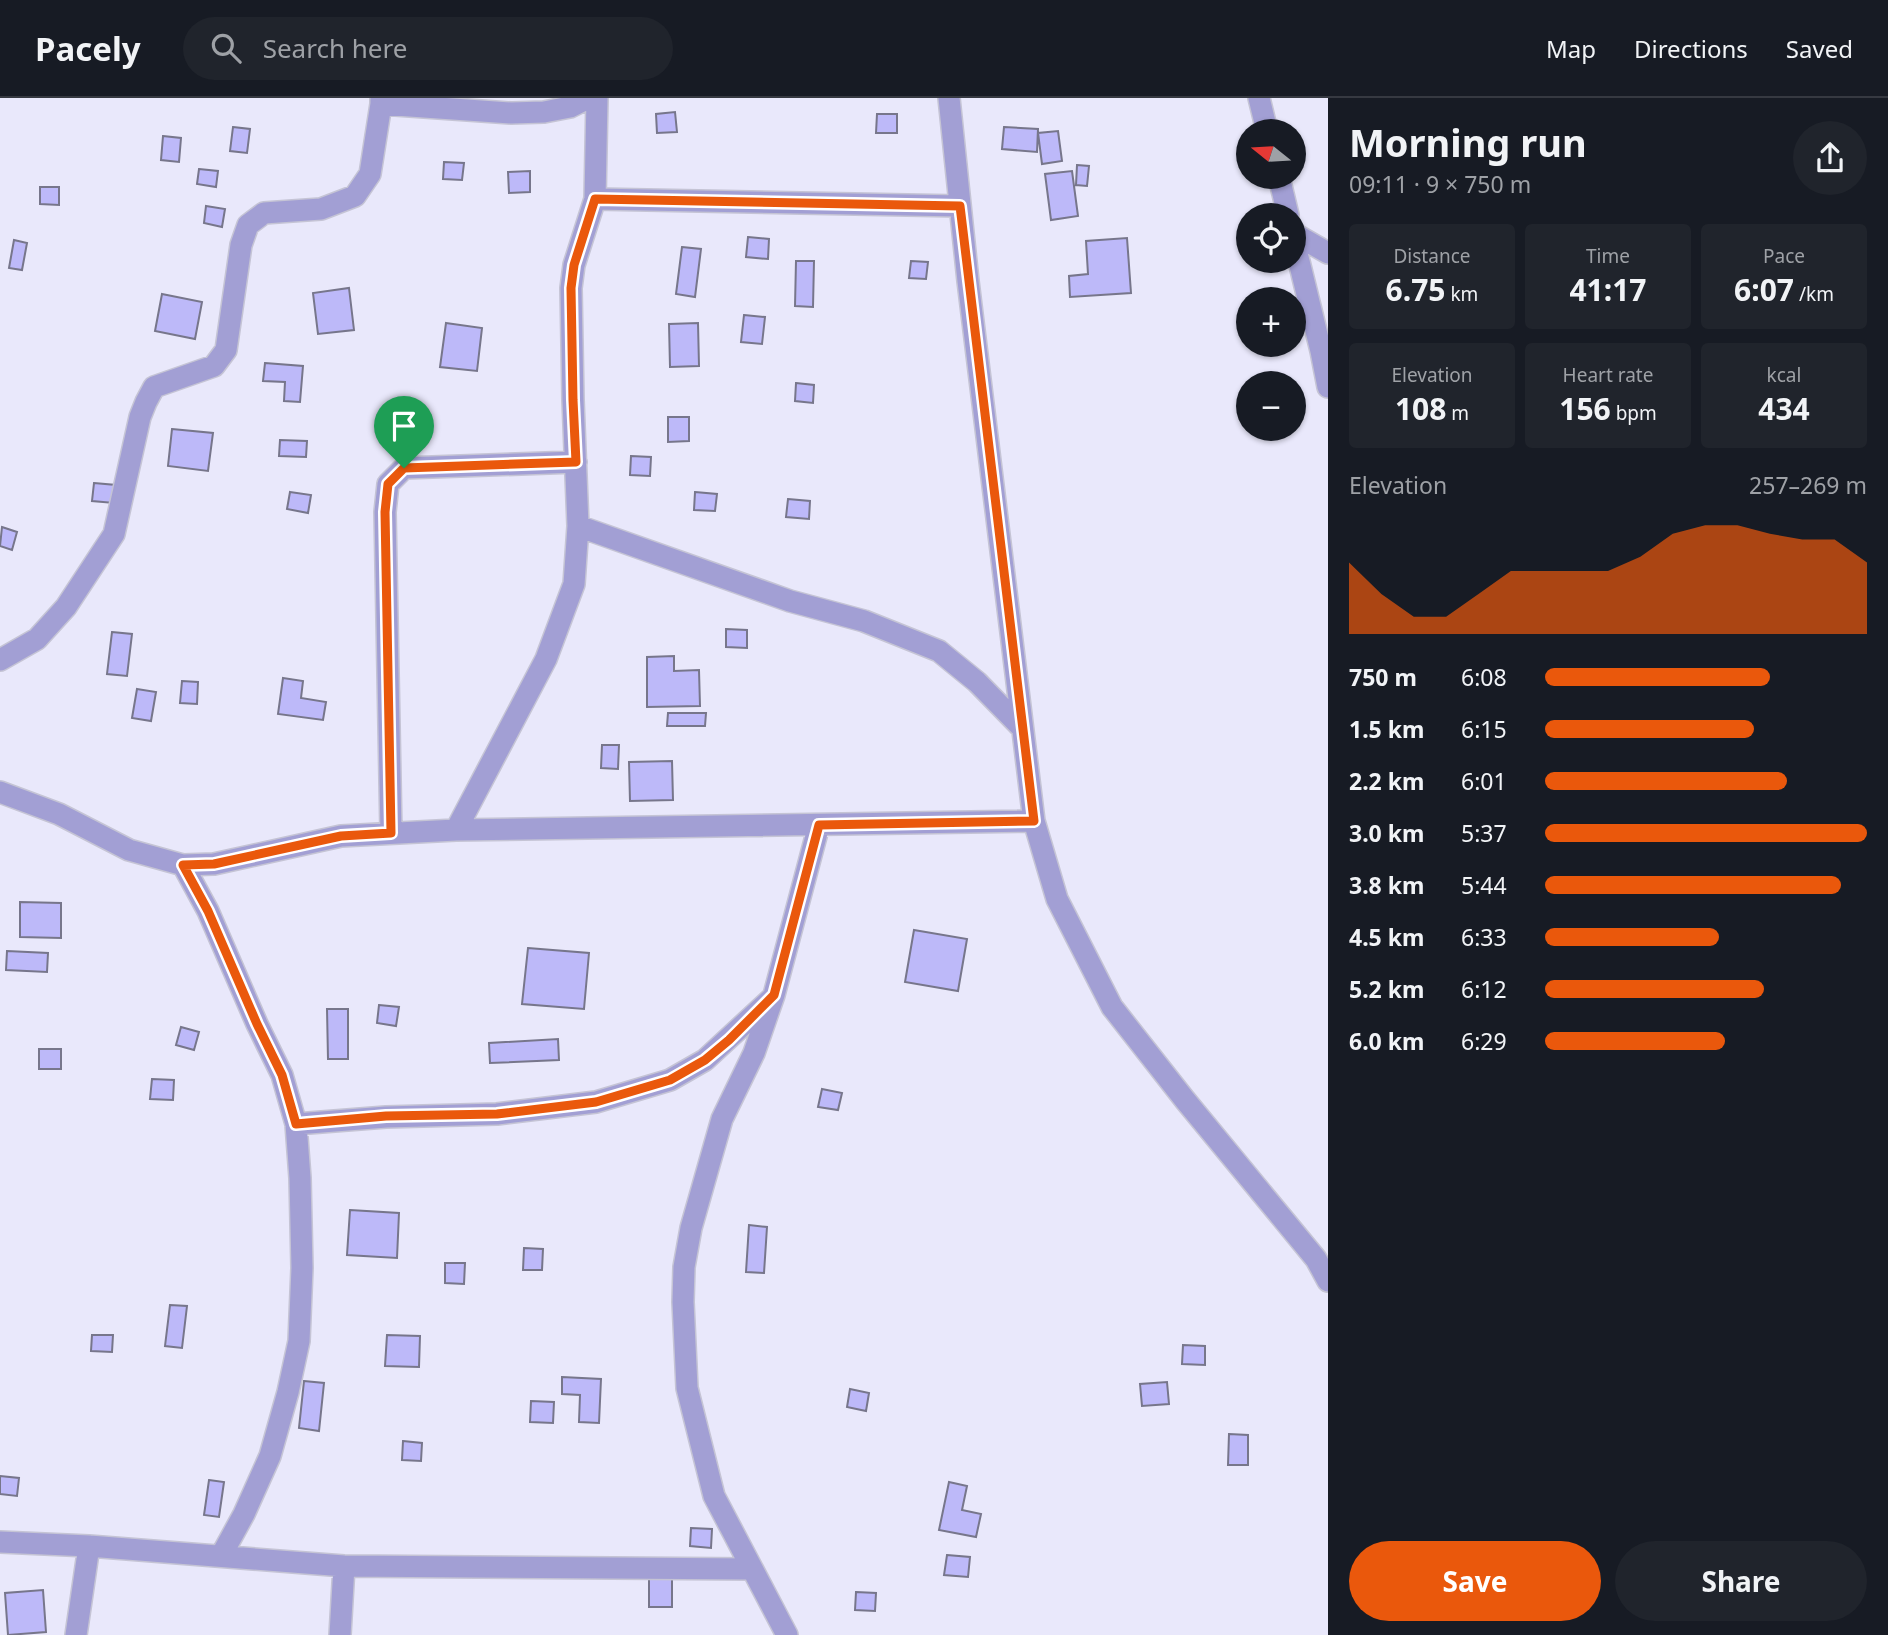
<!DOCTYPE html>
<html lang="en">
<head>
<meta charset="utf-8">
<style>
  :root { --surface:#171b24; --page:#20242c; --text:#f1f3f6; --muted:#9ea1a6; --line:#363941; --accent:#ea580c }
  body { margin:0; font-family:"Noto Sans",sans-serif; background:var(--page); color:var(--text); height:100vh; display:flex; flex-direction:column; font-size:26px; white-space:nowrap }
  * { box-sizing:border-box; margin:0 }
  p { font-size:23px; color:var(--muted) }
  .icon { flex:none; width:38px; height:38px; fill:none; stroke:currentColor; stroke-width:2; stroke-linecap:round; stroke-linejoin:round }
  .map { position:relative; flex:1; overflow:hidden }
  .drawer { display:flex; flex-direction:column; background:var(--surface); width:560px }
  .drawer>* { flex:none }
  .needle { width:46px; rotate:288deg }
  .controls { position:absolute; left:1236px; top:21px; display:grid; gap:14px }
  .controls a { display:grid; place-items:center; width:70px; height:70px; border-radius:50%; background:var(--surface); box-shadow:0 2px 5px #0004; font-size:35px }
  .pin { position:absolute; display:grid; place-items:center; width:60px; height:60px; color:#fff; margin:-72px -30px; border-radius:50% 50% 50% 0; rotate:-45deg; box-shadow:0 0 7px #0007 }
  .pin .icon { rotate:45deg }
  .round { display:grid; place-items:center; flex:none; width:74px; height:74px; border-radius:37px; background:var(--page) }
  .headline { display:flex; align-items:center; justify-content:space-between; height:119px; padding:0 21px }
  h1 { font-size:38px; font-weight:700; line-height:52px }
  .metrics { display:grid; grid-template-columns:repeat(3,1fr); gap:10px; height:119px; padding:7px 21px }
  .metrics div { display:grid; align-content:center; border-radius:7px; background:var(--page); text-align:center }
  .metrics b { font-size:30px; font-weight:700 }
  .metrics small { font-size:19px; font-weight:400 }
  .metrics p { font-size:19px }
  .chart { height:196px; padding:14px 21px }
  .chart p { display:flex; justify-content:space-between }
  .chart svg { width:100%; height:126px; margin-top:7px; fill:var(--accent); opacity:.7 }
  .primary-button { display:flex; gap:14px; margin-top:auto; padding:14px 21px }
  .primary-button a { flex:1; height:80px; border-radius:42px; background:var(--accent); color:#fff; font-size:28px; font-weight:700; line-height:80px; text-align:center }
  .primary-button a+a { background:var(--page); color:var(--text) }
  ul { padding:0 21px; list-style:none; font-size:23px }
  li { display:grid; grid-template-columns:112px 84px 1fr; align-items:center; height:52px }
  li i { height:18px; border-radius:9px; background:var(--accent) }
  header { display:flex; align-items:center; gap:42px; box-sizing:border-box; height:98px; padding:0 35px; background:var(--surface); border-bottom:2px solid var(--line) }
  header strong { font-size:33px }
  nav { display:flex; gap:38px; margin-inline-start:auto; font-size:24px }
  .search { width:490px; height:63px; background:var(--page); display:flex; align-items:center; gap:18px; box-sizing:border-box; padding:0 24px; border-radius:38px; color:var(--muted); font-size:26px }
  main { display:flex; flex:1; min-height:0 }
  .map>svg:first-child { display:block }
</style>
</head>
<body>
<header>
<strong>Pacely</strong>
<div class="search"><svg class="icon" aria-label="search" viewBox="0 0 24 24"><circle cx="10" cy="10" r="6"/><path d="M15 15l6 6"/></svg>Search here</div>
<nav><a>Map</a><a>Directions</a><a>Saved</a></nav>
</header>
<main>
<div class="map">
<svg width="1328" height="1537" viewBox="0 0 1328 1537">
  <rect width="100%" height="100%" fill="#e9e8fb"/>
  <path fill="#bdb9f9" stroke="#77768b" stroke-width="2" d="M675,14L677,34L657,35L656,16Z
    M877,16H897V35H876Z
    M233,29L250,31L247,55L230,53Z
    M1004,29L1038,31L1037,54L1002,51Z
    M1058,33L1062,63L1042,66L1038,35Z
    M163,38L181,40L179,64L161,62Z
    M444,64L464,65L462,82L443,81Z
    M1077,67L1089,68L1087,88L1076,87Z
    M199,71L218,73L216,89L197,86Z
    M530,73V94L509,95L508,74Z
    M1072,73L1078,118L1051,122L1045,76Z
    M40,89H59V107L40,106Z
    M206,108L225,111L222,129L204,125Z
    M748,139L769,141L768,161L746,159Z
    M1127,140L1131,195L1070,199L1069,178L1088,176L1086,143Z
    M14,142L27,145L22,172L9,170Z
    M682,149L701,151L695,199L676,196Z
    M796,163H814L813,209L795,208Z
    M911,163L928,164L926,181L909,180Z
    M349,190L354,232L318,236L313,195Z
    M162,196L202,204L195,241L155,233Z
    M744,217L765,219L762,246L741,244Z
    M446,225L482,230L477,273L440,269Z
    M698,225L699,268L670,269L669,226Z
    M265,265L303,268L300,304L284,303L285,284L263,283Z
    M796,285L814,287L813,305L795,303Z
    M668,319H689V343L668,344Z
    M172,331L213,335L208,373L168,368Z
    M280,342L307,343L306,359L279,358Z
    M631,358L651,359L650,378L630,377Z
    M94,385L116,387L114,405L92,403Z
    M290,394L311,397L308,415L287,411Z
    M695,394L717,396L715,413L694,412Z
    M788,401L810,403L809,421L786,419Z
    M2,429L17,434L12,452L0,448Z
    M726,531L747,532V550L726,549Z
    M112,534L132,536L127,578L107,576Z
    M674,558V573L699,572L700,608L647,609V559Z
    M283,580L303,583L301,600L326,604L323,622L278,616Z
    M182,583L198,584L197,606L180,605Z
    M137,591L156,594L151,623L132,620Z
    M668,615H706L705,628H667Z
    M602,647H619L618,671L601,670Z
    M672,663L673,702L630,703L629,664Z
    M20,804L61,805V840L20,839Z
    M914,832L967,841L958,893L905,884Z
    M528,850L589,855L584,911L522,906Z
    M7,853L48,855L47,874L6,872Z
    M379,907L399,909L396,928L377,925Z
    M327,911H348V961H328Z
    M181,929L199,934L194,952L176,947Z
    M558,941L559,962L490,965L489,945Z
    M39,951H61V971H39Z
    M152,981L174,982L173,1002L150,1001Z
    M822,991L842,995L838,1012L818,1009Z
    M350,1112L399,1115L397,1160L347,1157Z
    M749,1127L767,1129L764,1175L746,1174Z
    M524,1150L543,1151L542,1172H523Z
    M445,1165H465L464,1186L445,1185Z
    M170,1207L187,1208L182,1250L165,1248Z
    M92,1237H113L112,1254L91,1253Z
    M387,1237L420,1238L419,1269L385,1268Z
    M1183,1247L1205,1248V1267L1182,1266Z
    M562,1279L601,1281L599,1325L579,1324L580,1297L562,1296Z
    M304,1283L324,1285L319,1333L299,1330Z
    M1167,1284L1169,1306L1142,1308L1140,1286Z
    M850,1291L869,1295L866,1313L847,1309Z
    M531,1303L554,1304L553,1325L530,1324Z
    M1229,1336L1248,1337V1367H1228Z
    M403,1343L422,1345L421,1363L402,1362Z
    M0,1378L19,1380L17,1398L0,1396Z
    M209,1382L224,1384L219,1419L204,1417Z
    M949,1384L967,1388L962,1412L981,1416L976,1439L939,1432Z
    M691,1430L712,1431L711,1450L690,1448Z
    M947,1457L970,1459L968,1479L944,1477Z
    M672,1464V1509H649V1465Z
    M43,1492L46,1534L8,1537L5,1495Z
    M856,1494L876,1495L875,1513L855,1512Z"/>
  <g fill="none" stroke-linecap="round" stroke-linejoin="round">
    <g stroke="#c5c4d5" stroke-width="24">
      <path id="minor" d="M949,0L968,183L1034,723L1057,801L1112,909L1185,1002L1316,1161L1328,1183
        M1259,0L1267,33
        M381,6L511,15L544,14L570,9L588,0
        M1279,79L1288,117
        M595,101L960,108
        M1293,135L1328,155
        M1293,139L1321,253L1328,289
        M578,428L790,503L864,523L939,553L977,584L1022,630
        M0,562L37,541L66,509L114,436L140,319L146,304L154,289L214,268L226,252L241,147L248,127L264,115L321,111L355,98L370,76L381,6V0
        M0,694L59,716L129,752L183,767L214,766L341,738L456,732L1034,723
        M456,732L546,561L574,486L578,428L573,302L571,190L574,167L595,101L597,0
        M391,735L385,414L388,386L404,370L576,364
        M183,767L208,813L257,926L282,977L296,1026L300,1080L302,1170L299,1243L288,1294L270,1358L244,1416L221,1458
        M296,1026L386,1019L497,1016L596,1004L670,982L705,962L771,901
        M0,1444L89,1448L344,1468L752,1471
        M76,1537L89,1448
        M340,1537L344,1468
        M787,1537L714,1398L687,1290L683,1204L684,1169L691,1130L722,1021L754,955L774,897L819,727"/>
    </g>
    <use href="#minor" stroke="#a29fd4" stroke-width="21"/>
  </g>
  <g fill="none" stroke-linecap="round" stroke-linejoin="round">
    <g stroke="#fff" stroke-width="14">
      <path id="route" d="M595,101L960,108L1034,723L819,727L774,897L729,942L705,962L670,982L596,1004L497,1016L386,1018L296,1026L282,977L257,926L208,813L183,767L214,766L341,738L391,735L385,414L388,386L404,370L576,364L573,302L571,190L574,167Z"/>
    </g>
    <use href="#route" stroke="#ea580c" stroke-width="9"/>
  </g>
</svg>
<div class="controls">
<a><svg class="needle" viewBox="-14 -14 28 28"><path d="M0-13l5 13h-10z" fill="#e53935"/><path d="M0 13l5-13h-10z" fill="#9ea1a6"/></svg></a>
<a><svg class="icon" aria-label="locate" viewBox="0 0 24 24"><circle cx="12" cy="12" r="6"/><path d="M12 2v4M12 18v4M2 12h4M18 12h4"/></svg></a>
<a>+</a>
<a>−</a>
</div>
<div class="pin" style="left:404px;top:370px;background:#1e9e55"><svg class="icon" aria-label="arrive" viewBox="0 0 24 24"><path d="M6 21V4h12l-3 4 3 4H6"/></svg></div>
</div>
<section class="drawer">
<div class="headline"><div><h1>Morning run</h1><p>09:11 · 9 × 750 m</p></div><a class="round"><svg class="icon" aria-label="share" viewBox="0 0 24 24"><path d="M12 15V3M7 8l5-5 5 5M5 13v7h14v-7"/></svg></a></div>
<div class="metrics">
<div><p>Distance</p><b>6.75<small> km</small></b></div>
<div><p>Time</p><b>41:17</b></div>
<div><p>Pace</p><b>6:07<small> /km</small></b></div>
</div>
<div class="metrics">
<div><p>Elevation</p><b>108<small> m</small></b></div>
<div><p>Heart rate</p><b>156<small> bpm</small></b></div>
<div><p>kcal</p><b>434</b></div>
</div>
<div class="chart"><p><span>Elevation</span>257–269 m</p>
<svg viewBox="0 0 160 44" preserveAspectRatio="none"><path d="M0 44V19L10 30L20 38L30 38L40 30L50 22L60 22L70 22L80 22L90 17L100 9L110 6L120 6L130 9L140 11L150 11L160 19V44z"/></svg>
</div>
<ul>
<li><b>750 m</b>6:08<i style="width:70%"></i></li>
<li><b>1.5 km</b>6:15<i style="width:65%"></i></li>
<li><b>2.2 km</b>6:01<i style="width:75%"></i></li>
<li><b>3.0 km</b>5:37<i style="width:100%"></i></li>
<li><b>3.8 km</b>5:44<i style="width:92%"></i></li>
<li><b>4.5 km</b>6:33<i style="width:54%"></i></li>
<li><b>5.2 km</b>6:12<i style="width:68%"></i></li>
<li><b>6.0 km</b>6:29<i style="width:56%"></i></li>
</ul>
<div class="primary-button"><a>Save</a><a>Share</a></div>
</section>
</main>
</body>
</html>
